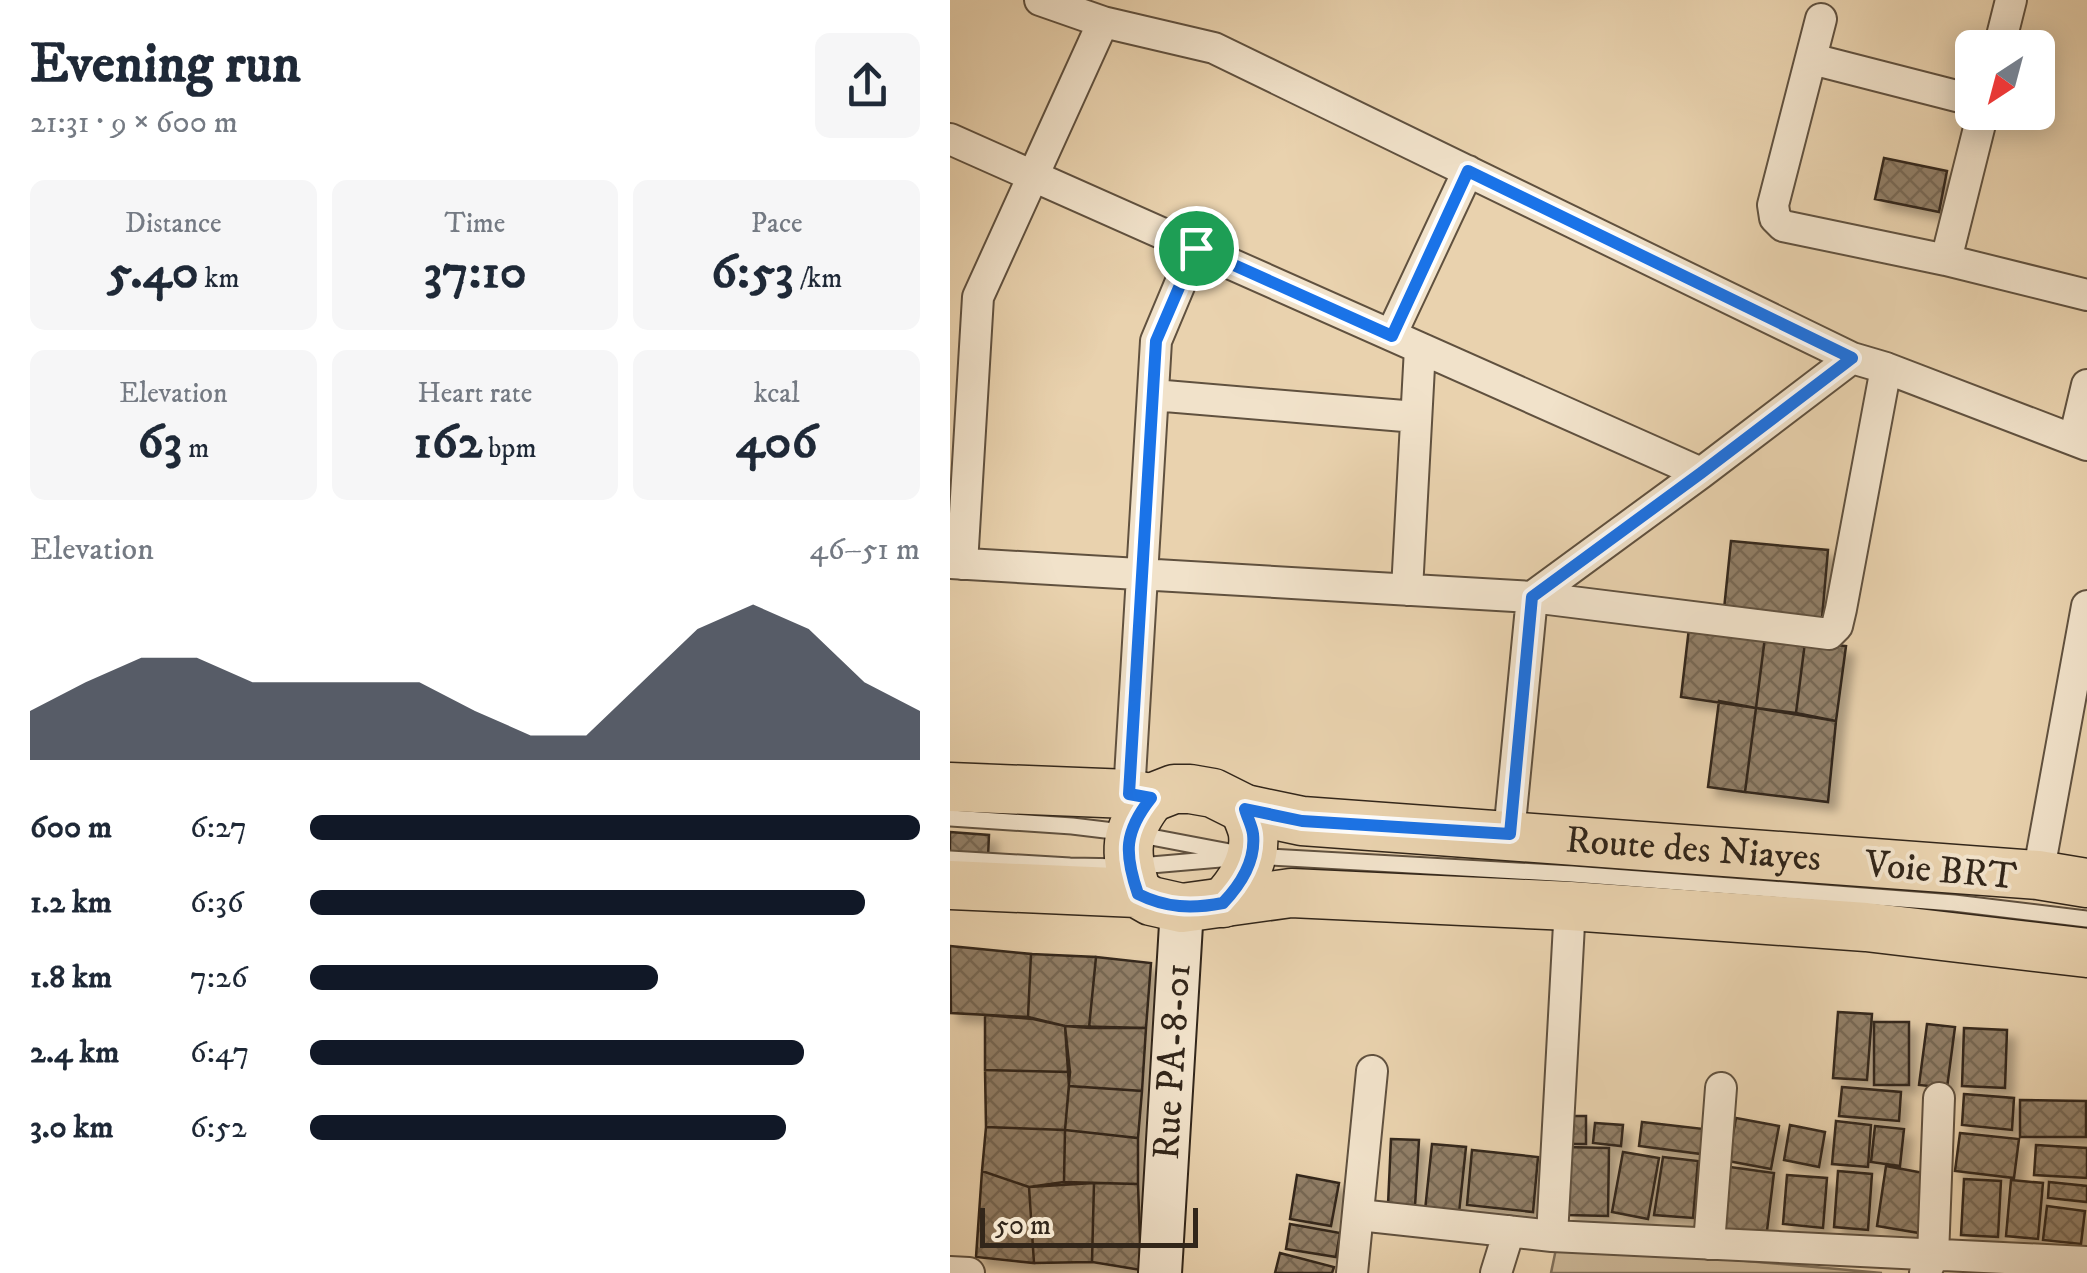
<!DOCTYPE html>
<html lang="en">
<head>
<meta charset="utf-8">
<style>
  :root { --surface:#fff; --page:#f6f6f7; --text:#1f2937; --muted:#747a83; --accent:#111827 }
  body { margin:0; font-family:"IM FELL DW Pica",serif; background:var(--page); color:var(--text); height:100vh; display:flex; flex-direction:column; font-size:38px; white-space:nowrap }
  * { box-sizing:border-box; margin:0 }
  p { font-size:32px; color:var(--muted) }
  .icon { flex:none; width:55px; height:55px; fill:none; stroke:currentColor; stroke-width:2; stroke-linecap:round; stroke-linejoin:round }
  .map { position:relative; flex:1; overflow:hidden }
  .side { display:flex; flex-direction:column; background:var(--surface); width:950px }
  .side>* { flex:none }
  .needle { width:65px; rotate:216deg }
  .fabs { position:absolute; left:1005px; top:30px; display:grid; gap:20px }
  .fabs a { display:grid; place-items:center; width:100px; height:100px; border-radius:15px; background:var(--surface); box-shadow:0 5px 25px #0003; font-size:50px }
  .scale { position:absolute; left:30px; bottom:25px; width:218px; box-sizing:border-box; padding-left:10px; border:5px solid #32261a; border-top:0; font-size:28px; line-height:35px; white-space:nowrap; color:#32261a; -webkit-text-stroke:8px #f1e2ca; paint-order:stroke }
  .pin { position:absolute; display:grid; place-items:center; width:85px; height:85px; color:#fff; margin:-42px; border:5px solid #fff; border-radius:50%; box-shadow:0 2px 10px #0007 }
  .round { display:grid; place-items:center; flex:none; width:105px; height:105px; border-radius:15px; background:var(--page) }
  .head { display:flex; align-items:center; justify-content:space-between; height:170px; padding:0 30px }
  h1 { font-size:55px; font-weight:700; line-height:75px }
  .stats { display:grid; grid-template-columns:repeat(3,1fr); gap:15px; height:170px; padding:10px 30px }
  .stats div { display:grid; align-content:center; border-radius:15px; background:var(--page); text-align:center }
  .stats b { font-size:50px; font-weight:700 }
  .stats small { font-size:28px; font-weight:400 }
  .stats p { font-size:28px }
  .chart { height:280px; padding:20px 30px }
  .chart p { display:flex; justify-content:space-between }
  .chart svg { width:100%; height:180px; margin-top:10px; fill:var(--accent); opacity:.7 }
  ul { padding:0 30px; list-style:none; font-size:32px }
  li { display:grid; grid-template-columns:160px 120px 1fr; align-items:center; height:75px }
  li i { height:25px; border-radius:12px; background:var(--accent) }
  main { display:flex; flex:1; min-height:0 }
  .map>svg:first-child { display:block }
</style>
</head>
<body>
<main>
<section class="side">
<div class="head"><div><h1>Evening run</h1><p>21:31 · 9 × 600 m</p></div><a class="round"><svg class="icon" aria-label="share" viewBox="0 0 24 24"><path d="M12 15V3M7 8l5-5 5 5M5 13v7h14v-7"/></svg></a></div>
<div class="stats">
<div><p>Distance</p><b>5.40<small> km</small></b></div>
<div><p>Time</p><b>37:10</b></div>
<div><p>Pace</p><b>6:53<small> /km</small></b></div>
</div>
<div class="stats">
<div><p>Elevation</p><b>63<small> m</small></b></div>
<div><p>Heart rate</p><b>162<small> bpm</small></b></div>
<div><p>kcal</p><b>406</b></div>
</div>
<div class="chart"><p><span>Elevation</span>46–51 m</p>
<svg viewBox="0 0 160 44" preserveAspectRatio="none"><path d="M0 44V32L10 25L20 19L30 19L40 25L50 25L60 25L70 25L80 32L90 38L100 38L110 25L120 12L130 6L140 12L150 25L160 32V44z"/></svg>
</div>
<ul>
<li><b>600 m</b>6:27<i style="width:100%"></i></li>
<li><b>1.2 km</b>6:36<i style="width:91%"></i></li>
<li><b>1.8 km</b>7:26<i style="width:57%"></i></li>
<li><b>2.4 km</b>6:47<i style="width:81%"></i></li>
<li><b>3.0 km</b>6:52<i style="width:78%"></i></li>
</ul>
</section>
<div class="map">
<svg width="1137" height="1273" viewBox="0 0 1137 1273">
  <defs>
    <pattern id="building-cross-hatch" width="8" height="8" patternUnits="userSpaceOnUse" patternTransform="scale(2.5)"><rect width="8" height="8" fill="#917f67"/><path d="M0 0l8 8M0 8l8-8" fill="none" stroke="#776854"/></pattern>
    <filter id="shadow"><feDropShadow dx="8" dy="8" stdDeviation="5" flood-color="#0004"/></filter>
  </defs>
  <rect width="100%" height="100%" fill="#e9d2ae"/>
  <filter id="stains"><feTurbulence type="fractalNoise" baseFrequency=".002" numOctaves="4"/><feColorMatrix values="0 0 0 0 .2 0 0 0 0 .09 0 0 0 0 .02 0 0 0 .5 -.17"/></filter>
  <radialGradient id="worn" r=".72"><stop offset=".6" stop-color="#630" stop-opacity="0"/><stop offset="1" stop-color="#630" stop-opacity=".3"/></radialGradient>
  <path fill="#cab595" stroke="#7e6e58" stroke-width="2.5" d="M607,1244L932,1273H601Z"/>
  <path fill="url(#building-cross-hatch)" stroke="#32261a" stroke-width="2.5" filter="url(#shadow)" d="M934,158L997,171L989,212L925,199Z
    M781,541L878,550L872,618L774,609Z
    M739,628L815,637L806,708L731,697Z
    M815,637L855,642L846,713L806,708Z
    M855,642L896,646L886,721L846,713Z
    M769,701L806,708L795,792L758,787Z
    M806,708L886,721L878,802L795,792Z
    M0,832L39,835L38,857L0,854Z
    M0,946L81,954L78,1017L1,1013Z
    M81,954L146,957L139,1028L115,1026L78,1017Z
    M146,957L201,963L196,1028H139Z
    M888,1012L922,1014L917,1080L883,1078Z
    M35,1015L83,1019L115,1026L120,1072L35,1070Z
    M924,1022H959V1085H924Z
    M977,1024L1005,1027L997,1088L969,1085Z
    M115,1026L196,1028L192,1091L119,1086Z
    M1014,1028L1057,1030L1055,1088L1012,1086Z
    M35,1070L120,1072L115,1130L36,1127Z
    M119,1086L192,1091L188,1138L115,1130Z
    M892,1087L951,1092L949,1121L889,1116Z
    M1014,1094L1064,1098L1062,1130L1012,1125Z
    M1070,1100L1136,1101V1137H1070Z
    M619,1116H636V1144H619Z
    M786,1118L829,1126L821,1169L778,1161Z
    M886,1121L921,1125L918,1167L882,1164Z
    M692,1122L754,1129L751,1154L689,1146Z
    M645,1123L673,1125L671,1146L643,1143Z
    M840,1125L875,1132L869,1167L834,1160Z
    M925,1126L954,1129L950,1166L921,1162Z
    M36,1127L115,1130L114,1182L79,1187L32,1171Z
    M115,1130L188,1138V1184L114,1182Z
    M1010,1133L1069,1139L1064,1178L1005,1171Z
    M441,1139L469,1140L465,1206L438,1205Z
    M482,1144L516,1147L509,1213L475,1210Z
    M1086,1145L1137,1148V1178L1084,1175Z
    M616,1147L659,1148L658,1216L616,1215Z
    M522,1150L588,1157L583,1212L517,1205Z
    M673,1152L709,1158L698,1219L662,1212Z
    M713,1157L748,1161L743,1218L704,1215Z
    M936,1166L979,1174L969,1233L927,1226Z
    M780,1167L824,1173L816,1239L770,1232Z
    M32,1171L79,1187L84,1263L26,1257Z
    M888,1171L922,1174L918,1230L884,1227Z
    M347,1175L389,1183L381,1226L340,1219Z
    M837,1175L877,1178L873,1228L833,1224Z
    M1014,1179L1051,1181L1048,1237L1011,1235Z
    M1061,1180L1093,1183L1088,1239L1056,1236Z
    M1099,1182L1137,1186V1202L1098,1198Z
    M144,1183L188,1184L191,1270L142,1262Z
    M144,1183L142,1262L84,1263L79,1187Z
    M1097,1206L1135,1211L1131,1244L1093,1240Z
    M340,1224L390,1233L386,1257L336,1249Z
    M330,1253L384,1267L382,1273H325Z"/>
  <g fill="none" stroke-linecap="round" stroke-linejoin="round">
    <g stroke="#60513f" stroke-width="19">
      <path id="lane" d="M0,818L122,826L180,833L301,856L622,874L1004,903L1137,919
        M0,859L120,866L178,867L282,858"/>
    </g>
    <g stroke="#60513f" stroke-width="34">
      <path id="street" d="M90,0L153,22L264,48L902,358L936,368L1137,445
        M871,19L823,205L825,218L833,226L996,260L1137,295
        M1049,48L1061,0
        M862,59L1022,100
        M0,139L751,473
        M996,260L1033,112
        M441,335L518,171
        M203,395L466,417
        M1124,440L1137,385
        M0,563L582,597L879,634L887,626L891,609L936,368
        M12,564L28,297L153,22
        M457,590L470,348
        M179,794L206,341L245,248
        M559,834L582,597L751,473L902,358
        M1088,875L1137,606
        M409,1215L602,1236L1137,1262
        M602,1236L620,906
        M759,1244L771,1088
        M0,1272L19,1273
        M402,1273L422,1071
        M546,1273L559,1231
        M975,1273L983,1256L989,1098"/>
    </g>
    <g stroke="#32261a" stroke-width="46">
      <g id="secondary">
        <path id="s1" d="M210,1273L232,908"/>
      </g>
    </g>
    <g stroke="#32261a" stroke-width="51">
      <g id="primary">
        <path id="s2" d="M0,787L179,794L201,798L224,789H240L263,793L295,809L352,821L1088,875L1137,883"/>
        <path d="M0,885L187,893L201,901L232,908L341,893L620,906L916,927L1137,953"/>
        <path d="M187,893C174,853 174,832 201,798"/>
        <path d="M273,903C291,884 306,861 303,834C302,826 297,817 295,809"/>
      </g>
    </g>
    <use href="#lane" stroke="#f1e2ca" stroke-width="15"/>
    <use href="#street" stroke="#f1e2ca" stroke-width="30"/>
    <use href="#secondary" stroke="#f1e2ca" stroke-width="42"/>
    <use href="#primary" stroke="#e9d2ae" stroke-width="48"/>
  </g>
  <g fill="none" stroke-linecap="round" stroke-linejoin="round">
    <g stroke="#fff" stroke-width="20">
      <path id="route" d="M518,171L902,358L751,473L582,597L560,834L352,821L295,809C297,817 302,826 303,834C306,861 291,884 273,903C242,909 216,908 188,894C174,853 174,832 201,798L179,794L206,341L246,248L442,336Z"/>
    </g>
    <use href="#route" stroke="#1a73e8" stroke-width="12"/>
  </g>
  <g text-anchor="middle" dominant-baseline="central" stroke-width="8" stroke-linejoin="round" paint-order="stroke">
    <g font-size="38" fill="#32261a" stroke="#f1e2ca">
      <text stroke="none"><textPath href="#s2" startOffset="752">Route des Niayes</textPath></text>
      <text transform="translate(991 871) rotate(5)">Voie BRT</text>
      <text stroke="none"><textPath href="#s1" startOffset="212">Rue PA-8-01</textPath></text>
    </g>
  </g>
  <rect width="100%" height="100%" filter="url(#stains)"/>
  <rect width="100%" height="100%" fill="url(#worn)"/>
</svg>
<div class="fabs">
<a><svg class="needle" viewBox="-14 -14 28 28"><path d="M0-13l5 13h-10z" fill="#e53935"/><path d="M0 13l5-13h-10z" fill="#747a83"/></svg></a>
</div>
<div class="scale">50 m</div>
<div class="pin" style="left:246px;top:248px;background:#1e9e55"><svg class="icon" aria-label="arrive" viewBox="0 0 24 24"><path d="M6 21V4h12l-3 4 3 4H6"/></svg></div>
</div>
</main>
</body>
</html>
